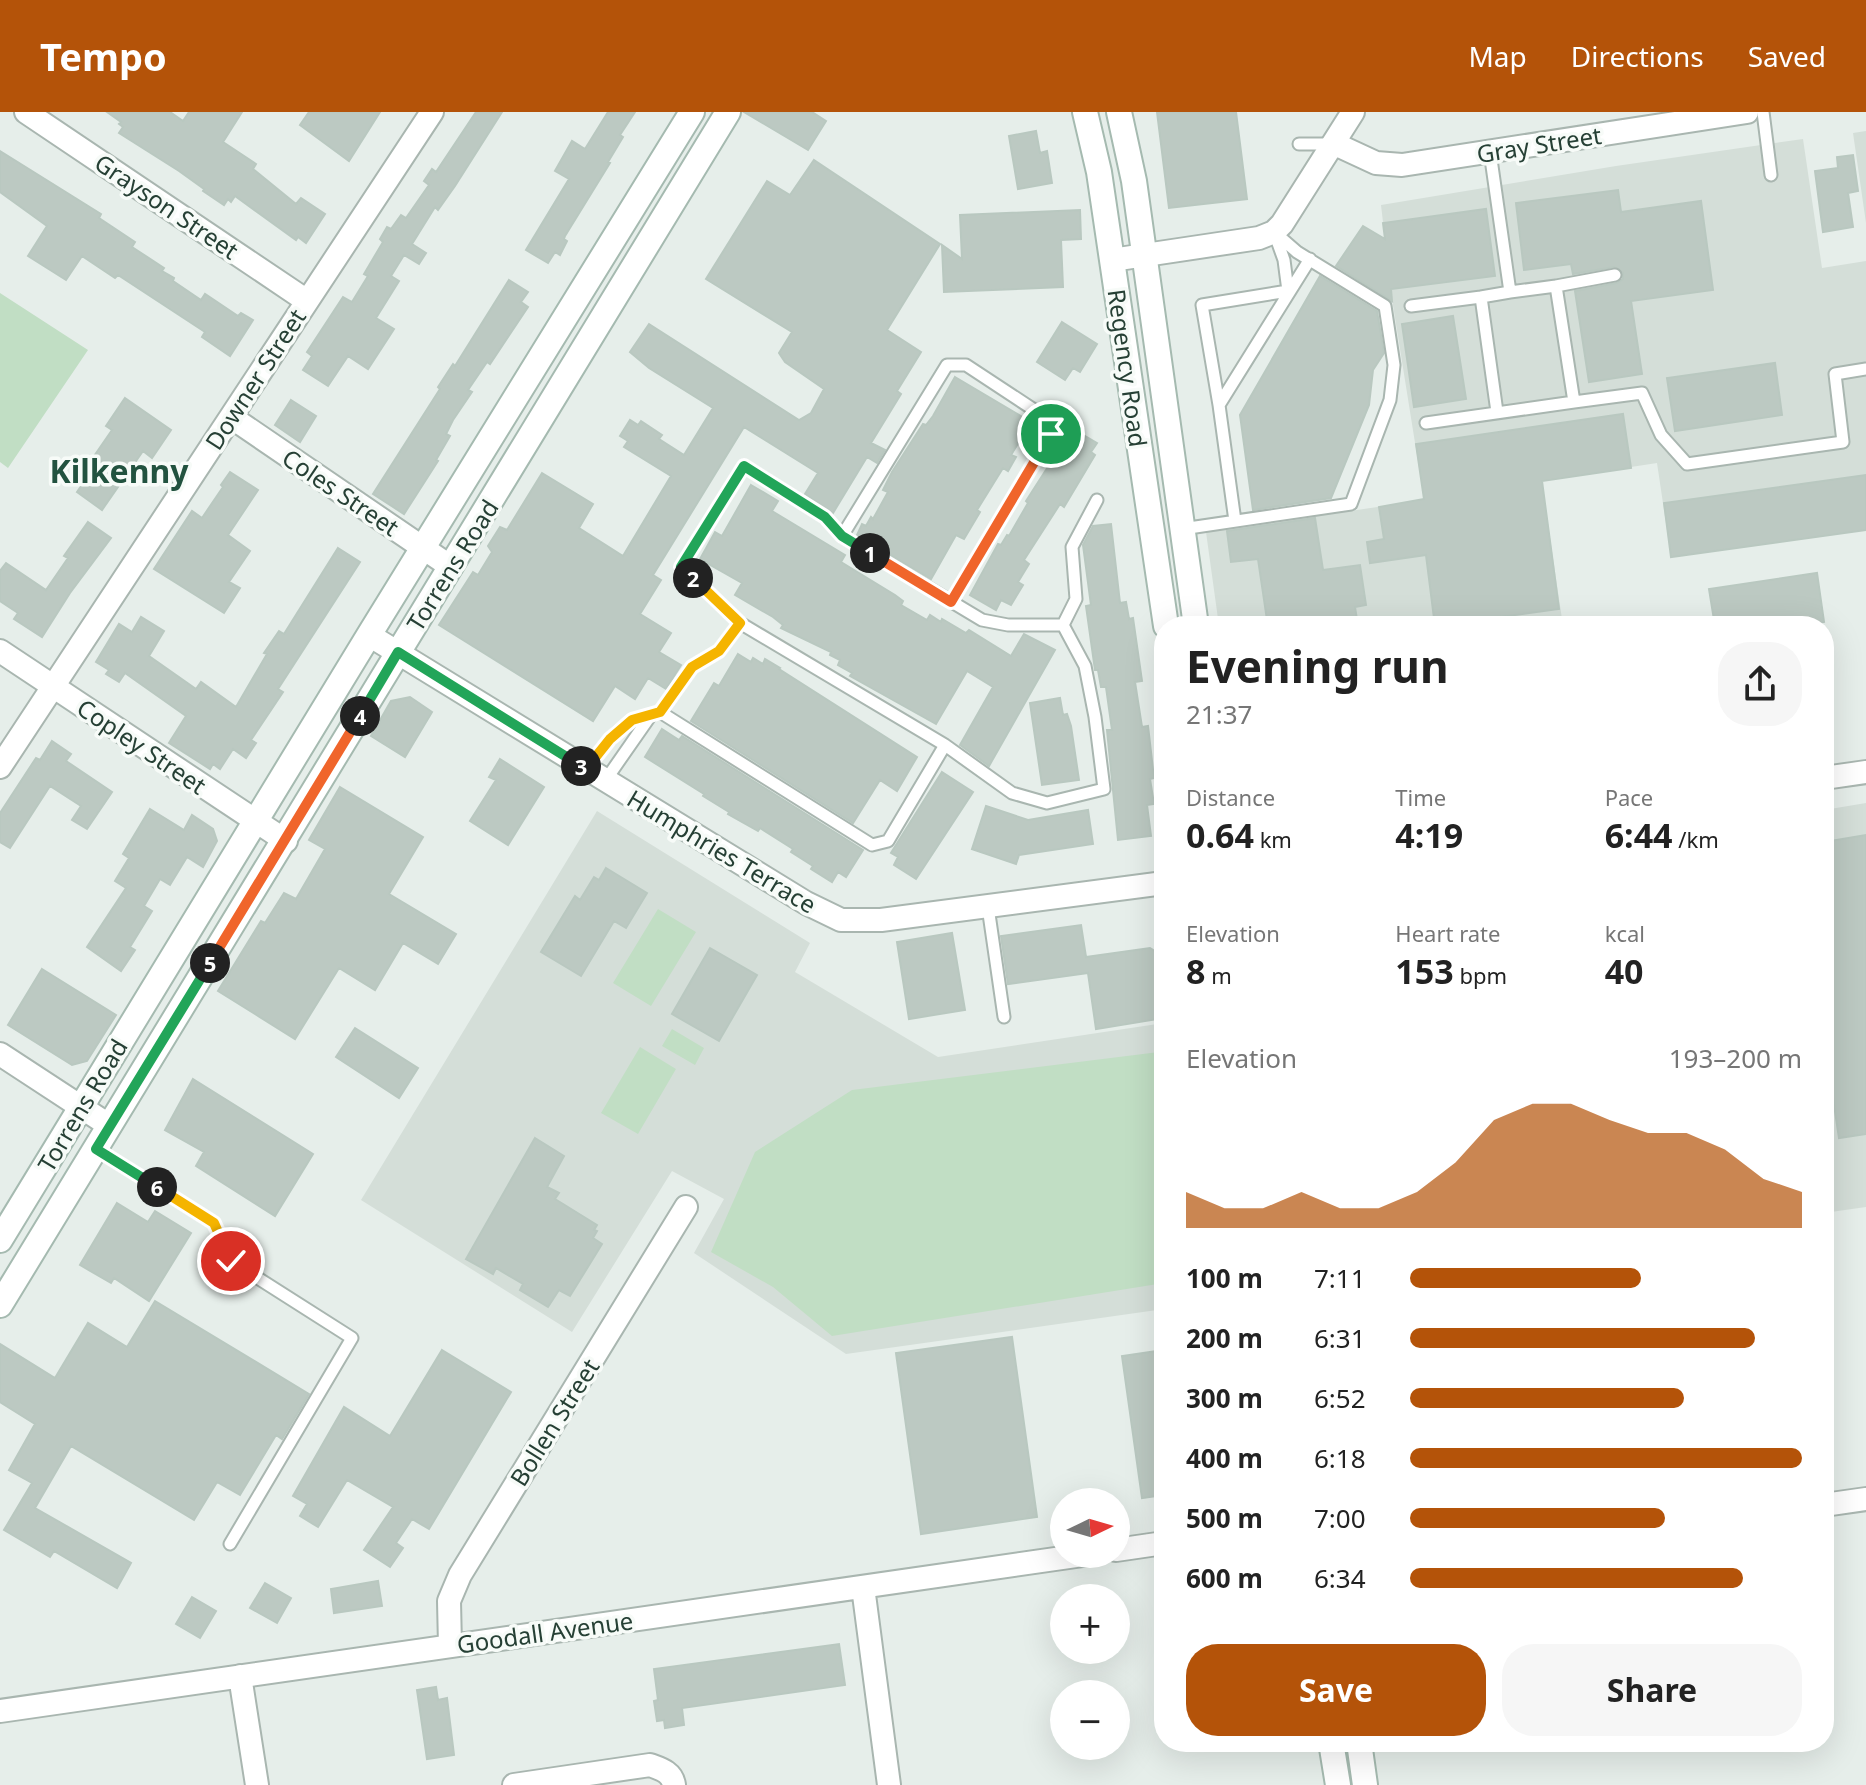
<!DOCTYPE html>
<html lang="en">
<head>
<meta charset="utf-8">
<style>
  :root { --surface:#fff; --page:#f6f6f6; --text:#222; --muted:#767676; --accent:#b45309 }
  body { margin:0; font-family:"Noto Sans",sans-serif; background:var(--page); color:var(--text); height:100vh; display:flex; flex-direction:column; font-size:30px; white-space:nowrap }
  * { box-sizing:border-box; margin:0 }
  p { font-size:26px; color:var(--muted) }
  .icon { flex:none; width:44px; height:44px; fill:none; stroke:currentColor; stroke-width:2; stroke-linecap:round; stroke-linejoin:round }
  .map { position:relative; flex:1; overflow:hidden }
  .details { position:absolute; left:1154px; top:504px; width:680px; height:1136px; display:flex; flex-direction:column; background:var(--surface); border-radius:32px; box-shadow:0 8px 32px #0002 }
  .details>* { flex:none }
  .needle { width:52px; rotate:85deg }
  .tools { position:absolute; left:1050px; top:1376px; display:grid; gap:16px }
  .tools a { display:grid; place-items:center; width:80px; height:80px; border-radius:50%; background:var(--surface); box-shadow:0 8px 32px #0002; font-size:40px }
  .pin { position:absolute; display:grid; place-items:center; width:68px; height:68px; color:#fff; margin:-34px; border:4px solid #fff; border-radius:50%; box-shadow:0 2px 8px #0007 }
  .km { position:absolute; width:40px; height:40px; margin:-20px; border-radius:50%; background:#222; color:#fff; font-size:22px; line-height:40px; text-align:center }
  .round { display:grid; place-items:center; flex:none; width:84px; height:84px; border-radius:32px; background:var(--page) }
  .headline { display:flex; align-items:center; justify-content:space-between; height:136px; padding:0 32px }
  h1 { font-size:44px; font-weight:700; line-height:60px }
  .stats { display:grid; grid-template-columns:repeat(3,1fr); gap:12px; height:136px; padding:8px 32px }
  .stats div { display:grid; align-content:center }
  .stats b { font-size:34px; font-weight:700 }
  .stats small { font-size:22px; font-weight:400 }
  .stats p { font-size:22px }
  .chart { height:224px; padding:16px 32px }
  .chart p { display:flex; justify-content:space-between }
  .chart svg { width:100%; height:144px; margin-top:8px; fill:var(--accent); opacity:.7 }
  .button { display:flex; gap:16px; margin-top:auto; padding:16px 32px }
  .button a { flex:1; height:92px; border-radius:32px; background:var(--accent); color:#fff; font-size:32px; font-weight:700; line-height:92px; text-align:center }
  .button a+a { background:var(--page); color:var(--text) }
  ul { padding:0 32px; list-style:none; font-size:26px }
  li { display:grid; grid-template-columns:128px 96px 1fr; align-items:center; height:60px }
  li i { height:20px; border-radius:10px; background:var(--accent) }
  header { display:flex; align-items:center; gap:48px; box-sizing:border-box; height:112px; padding:0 40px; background:var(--accent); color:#fff }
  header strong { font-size:38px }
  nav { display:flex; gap:44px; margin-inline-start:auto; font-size:28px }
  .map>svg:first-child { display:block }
</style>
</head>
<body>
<header>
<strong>Tempo</strong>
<nav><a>Map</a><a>Directions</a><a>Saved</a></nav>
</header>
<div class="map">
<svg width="1866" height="1673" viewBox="0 0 1866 1673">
  <rect width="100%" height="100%" fill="#e6eeea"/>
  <path fill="#d4ded8" d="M1866,19V111L1853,21Z
    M1803,27L1822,156L1866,149V418L1671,445L1657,351L1424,387L1392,187L1381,93L1616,54Z
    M1542,371L1563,514H1219L1206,420Z
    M1866,691V1095L1824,1101V698Z
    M597,699L810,831L795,860L938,945L1164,911V1197L846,1242L694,1141L724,1087L672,1059L572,1220L361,1088Z"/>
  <path fill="#c1dec4" d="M0,181L88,238L8,356L0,350Z
    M658,797L696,820L651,894L613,871Z
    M672,917L704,936L695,953L662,934Z
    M640,935L676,957L638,1022L601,1001Z
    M1159,940L1164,946V1171L832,1224L773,1175L711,1140L755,1040L852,978Z"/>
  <path fill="#bcc9c2" stroke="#b9c8c0" stroke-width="2" d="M107,0H170L183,9L189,0H242L223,30L256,52L253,57L296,92L301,86L325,102L306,131L298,125L296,128L235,84L231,90L228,87L224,93L203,79L204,77L179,59L119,21L123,15L119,12L121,10Z
    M309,0H380L349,49L300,13Z
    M476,0H502L455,74L438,98L435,95L412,132L426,141L419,152L404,143L391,164L399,169L376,206L394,217L368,257L348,244L328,274L303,258L312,244L307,240L343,185L352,190L368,164L364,162L383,130L380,127L387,115L391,117L401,103L406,106L429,73L424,69L432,57L436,60Z
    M608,0H635L620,23L623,25L608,50L610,51L565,124L564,127L567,129L560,143L555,140L548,151L526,138L569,67L555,59L572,29L585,37Z
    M744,0H812L826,9L808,38Z
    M1157,0H1236L1247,87L1169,96Z
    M1036,19L1040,41L1047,39L1052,71L1018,77L1009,24Z
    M0,39L101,102L99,106L135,130L132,135L164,156L162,159L174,166L173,169L201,188L205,182L238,204L241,201L253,208L230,244L202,225L205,220L118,163L115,166L82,144L66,168L28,144L47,114L0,80Z
    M1853,43L1858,79L1848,81L1853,115L1823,120L1815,59L1838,56L1837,45Z
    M814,48L940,132L887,218L921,240L897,279L901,282L871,331L885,338L877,351L867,345L833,401L805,382L818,361L744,315L653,463L661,468L640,502L671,521L659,540L681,553L666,577L648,566L635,587L615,574L593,609L439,513L473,460L478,463L492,440L488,434L500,415L507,418L542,361L593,392L579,416L623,444L671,364L624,335L628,329L620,324L630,308L638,313L641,309L662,323L659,327L684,343L713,296L649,256L630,240L649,212L799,308L811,301L824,277L785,250L779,241L792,220L706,167L767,69L790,83Z
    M1618,78L1621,100L1701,89L1713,178L1631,189L1642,262L1589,270L1575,179L1617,171L1623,167V161L1614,155L1573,162L1571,152L1524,158L1516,91Z
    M1486,97L1495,164L1391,177L1392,189L1336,154L1363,114L1385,127L1383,111Z
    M1080,98L1081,127L1061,128L1063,175L944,180L942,133L962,147L960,103Z
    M1320,164L1377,199L1384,241L1373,258L1369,293L1331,386L1253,398L1240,303Z
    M509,168L528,180L521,190L528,195L490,252L487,250L468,278L472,280L453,308L446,322L450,324L436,348L438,349L404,402L373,382L440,277L438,275L453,252L455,254Z
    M1453,204L1466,287L1414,295L1402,212Z
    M1062,210L1097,232L1080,260L1073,256L1065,268L1037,250Z
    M1775,251L1782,303L1675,319L1667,266Z
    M955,265L1031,310L1011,343L1016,345L1008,359L1003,356L977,398L980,400L964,427L956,423L931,467L857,423L862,412L866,414L871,405L873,407L888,380L883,378L892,360L923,312L926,313L933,304Z
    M125,286L171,318L152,346L143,339L102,398L77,380L86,367L81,363L112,318L106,314Z
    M291,288L316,304L300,330L275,313Z
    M1623,302L1631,356L1542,369L1559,497L1435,514L1426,443L1370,451L1367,430L1384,427L1379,395L1424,387L1416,332Z
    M1068,314L1097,331L1091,340L1095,343L1064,395L1060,392L1024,448L1029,452L1018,470L1023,473L1011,493L1001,488L996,498L970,483L998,432L1001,433L1007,423L1009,424L1028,391L1026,389L1060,336L1055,333Z
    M230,360L258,378L228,423L250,439L229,470L240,476L224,501L154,457L192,399L202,406L223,375L221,373Z
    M1866,363V418L1671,445L1664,391Z
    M751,373L778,389L772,399L845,443L841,450L895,483L903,489L901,493L927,508L930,503L941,510L942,507L966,521L969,518L1011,544L1024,522L1055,538L989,654L960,633L993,575L967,559L936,612L850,564L852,561L838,553L840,548L830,543L831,540L781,516L783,513L773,505L735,483L742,471L700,447L715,420L722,424Z
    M1315,406L1323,458L1360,453L1366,493L1355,495L1358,514H1278V507L1267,508L1258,447L1231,450L1227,419Z
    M88,410L111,426L70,481L42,525L14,507L18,501L0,489V459L6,451L46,478L68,446L64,444Z
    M1111,412L1120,491L1126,490L1129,507L1133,506L1142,569L1135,570L1142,615L1148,614L1154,666L1150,667L1154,692L1147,693L1151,724L1118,728L1107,618H1112L1106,575H1101L1098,558H1095L1086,494L1091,493L1083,433L1093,414Z
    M338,436L360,450L278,577L283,580L251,628L256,631L246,646L233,637L220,657L213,652L210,657L169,631L186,604L125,561L119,570L106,562L109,558L96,550L119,512L132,520L141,505L164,519L149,544L196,577L201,570L236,595L267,542L264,541L279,519L284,522Z
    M1817,461L1824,510L1797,514H1715L1709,477Z
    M738,542L751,550L753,546L763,552L765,547L780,556L779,557L917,645L897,679L880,668L853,711L691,609L714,571L719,574Z
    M410,585L432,600L405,645L371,624L391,589Z
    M1060,586L1063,603L1067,602L1071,614L1079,668L1042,673L1030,591Z
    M662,617L679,628L682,624L863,738L846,765L838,760L832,770L811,757L813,754L791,740L793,737L760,716L758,719L728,702L729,700L703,684L704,682L645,645Z
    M52,629L71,642L66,649L112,680L87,717L72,708L81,694L50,674L10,736L0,730V701L36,646L40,648Z
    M500,647L544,675L508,733L470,709L496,668L489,665Z
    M942,660L973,680L916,767L894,753L898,745L891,741Z
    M340,675L423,725L389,782L456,822L438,852L403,831L375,878L339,856L295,927L218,879L261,809L265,811L284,781L296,787L325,737L309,728Z
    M986,694L1028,708L1088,698L1093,732L1019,743L1016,752L972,737Z
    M150,697L184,718L192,703L213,717L217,729L203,755L187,745L170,773L160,767L144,794L152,799L130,835L135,838L121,859L87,835L126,776L115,769L129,746L123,742Z
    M1866,723V1022L1839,1026L1827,946H1824V730Z
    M606,756L647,781L626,816L614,809L581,864L541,840L575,784L580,788L594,765L599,768Z
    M1081,813L1086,845L1150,836L1158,841L1164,883V906L1096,917L1088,861L1008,872L1001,824Z
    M952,821L965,898L909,907L897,830Z
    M710,836L757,863L719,929L672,902Z
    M42,857L116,903L87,949L72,953L8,913Z
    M355,916L418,956L399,986L336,945Z
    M193,967L313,1042L275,1104L196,1054L204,1040L165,1018Z
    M535,1026L564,1044L547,1075L559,1081L555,1087L597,1113L594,1118L597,1119L593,1126L602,1132L570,1184L559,1178L548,1195L520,1178L523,1172L496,1156L493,1162L466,1147Z
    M117,1091L148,1110L155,1099L191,1121L149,1189L114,1166L111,1171L80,1153Z
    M155,1189L309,1282L282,1327L276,1323L240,1383L217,1370L194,1408L71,1334L35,1396L131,1451L117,1476L54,1439L50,1445L4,1418L32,1371L9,1358L35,1312L0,1290V1232L55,1266L88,1211L127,1235Z
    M1012,1225L1037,1405L921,1422L896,1241Z
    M442,1238L511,1280L429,1417L412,1407L396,1431L403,1436L390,1455L364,1438L393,1395L347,1368L318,1415L300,1404L307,1392L293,1384L344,1295L390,1324Z
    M1164,1238V1383L1142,1386L1122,1244Z
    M378,1469L382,1494L334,1501L331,1477Z
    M265,1471L291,1486L277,1511L250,1496Z
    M192,1485L216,1499L200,1526L176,1512Z
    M839,1532L845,1573L682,1596L684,1613L665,1616L664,1608L657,1609L654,1589L658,1588L654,1557Z
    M436,1575L438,1588L447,1586L454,1643L427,1647L417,1578Z"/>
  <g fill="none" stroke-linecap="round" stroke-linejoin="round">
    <g stroke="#a9b6b0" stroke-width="15">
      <path id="service" d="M1763,0L1771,63
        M1299,32H1334
        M1556,174L1615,163
        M1411,194L1481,185
        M1574,290L1642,281L1661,323L1687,352L1843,330L1835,262L1866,257
        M1219,293L1202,193L1288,179L1284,148L1274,120
        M1497,300L1481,185L1510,180
        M1426,311L1574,290L1556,174L1510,180L1490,40
        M744,354L825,405L842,424L982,508L1008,513H1063L1085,554L1095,605L1104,677L1047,691L1012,681L945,633L740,511L681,455Z
        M1235,409L1219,293L1310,147
        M1182,417L1351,392L1390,288L1394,253L1385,194L1297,140L1274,120
        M842,424L947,253H966L1048,307L1051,322L951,490
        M1063,513L1076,487L1072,435L1097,388
        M660,600L872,733L888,729L945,633
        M586,657C606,632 618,611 651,603
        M605,669L651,603L660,600L692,555L719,539L740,511
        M988,795L1004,905
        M96,1037L214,1111L231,1149L352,1226L230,1432"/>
    </g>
    <g stroke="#a9b6b0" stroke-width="26">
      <path id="minor" d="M26,0L307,189
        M1335,32L1376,51L1402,53L1747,0
        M1112,148L1259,126L1274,120L1282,112L1353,0
        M231,305L451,455
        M369,523L806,791L841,808H881L1164,771
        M0,539L286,729
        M0,655L432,0
        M1824,666L1866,660
        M0,942L110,1014
        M1824,1393L1866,1387
        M1116,1438L1164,1431
        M863,1475L889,1673
        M450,1534L449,1489L460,1463L686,1095
        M240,1564L257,1673
        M0,1599L1090,1442
        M514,1673L650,1653C661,1657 672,1660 674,1673"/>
    </g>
    <g stroke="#a5bab0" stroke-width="28">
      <path id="secondary" d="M1085,0L1099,60L1166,514
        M1119,0L1134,69L1196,514
        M0,1128L369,523L692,0
        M0,1193L728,0
        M1331,1630L1338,1673
        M1359,1630L1365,1673"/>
    </g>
    <use href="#service" stroke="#fff" stroke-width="11"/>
    <use href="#minor" stroke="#fff" stroke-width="22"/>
    <use href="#secondary" stroke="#fff" stroke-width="24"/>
  </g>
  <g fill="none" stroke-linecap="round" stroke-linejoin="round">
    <g stroke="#fff" stroke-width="16">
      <path id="split-1" d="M870,441L951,490L1051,322"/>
    </g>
    <g stroke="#fff" stroke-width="16">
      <path id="split-2" d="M693,466L681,455L744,354L825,405L842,424L870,441"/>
    </g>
    <g stroke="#fff" stroke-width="16">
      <path id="split-3" d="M581,654L586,657L610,627L632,608L660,600L692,555L719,539L740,511L693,466"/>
    </g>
    <g stroke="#fff" stroke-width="16">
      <path id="split-4" d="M360,604L398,540L581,654"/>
    </g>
    <g stroke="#fff" stroke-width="16">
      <path id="split-5" d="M210,851L360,604"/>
    </g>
    <g stroke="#fff" stroke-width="16">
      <path id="split-6" d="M157,1075L96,1037L210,851"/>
    </g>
    <g stroke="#fff" stroke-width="16">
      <path id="split-7" d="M157,1075L214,1111L231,1149"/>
    </g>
    <use href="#split-1" stroke="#f0652b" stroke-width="10"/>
    <use href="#split-2" stroke="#22a559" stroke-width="10"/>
    <use href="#split-3" stroke="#f5b400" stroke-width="10"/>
    <use href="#split-4" stroke="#22a559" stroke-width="10"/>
    <use href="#split-5" stroke="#f0652b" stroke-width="10"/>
    <use href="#split-6" stroke="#22a559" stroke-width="10"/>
    <use href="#split-7" stroke="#f5b400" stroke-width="10"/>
  </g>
  <g text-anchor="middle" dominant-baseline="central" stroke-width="7" stroke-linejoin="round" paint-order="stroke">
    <g font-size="24" fill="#264035" stroke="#f7fbf8">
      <text transform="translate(1539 32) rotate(-9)">Gray Street</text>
      <text transform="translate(167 94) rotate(34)">Grayson Street</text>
      <text transform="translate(1128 256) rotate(82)">Regency Road</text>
      <text transform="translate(255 267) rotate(-57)">Downer Street</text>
      <text transform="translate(341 380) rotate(34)">Coles Street</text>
      <text transform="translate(452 453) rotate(-58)">Torrens Road</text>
      <text transform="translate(142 634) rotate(34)">Copley Street</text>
      <text transform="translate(722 739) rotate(31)">Humphries Terrace</text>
      <text transform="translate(82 993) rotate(-59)">Torrens Road</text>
      <text transform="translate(554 1310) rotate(-58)">Bollen Street</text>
      <text transform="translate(545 1520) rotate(-8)">Goodall Avenue</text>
    </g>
    <g font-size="32" font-weight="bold" fill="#22523f" stroke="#f7fbf8">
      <text x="119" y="358">Kilkenny</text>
    </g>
  </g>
</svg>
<div class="tools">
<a><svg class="needle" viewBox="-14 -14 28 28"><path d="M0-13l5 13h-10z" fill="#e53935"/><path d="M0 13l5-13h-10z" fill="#767676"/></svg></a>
<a>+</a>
<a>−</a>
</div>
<div class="pin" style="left:1051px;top:322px;background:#1e9e55"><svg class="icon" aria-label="arrive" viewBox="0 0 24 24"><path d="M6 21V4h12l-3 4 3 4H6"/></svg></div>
<div class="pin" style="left:231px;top:1149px;background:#d93025"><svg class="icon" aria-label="check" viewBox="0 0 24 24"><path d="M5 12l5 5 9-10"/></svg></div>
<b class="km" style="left:870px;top:441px">1</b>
<b class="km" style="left:693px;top:466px">2</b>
<b class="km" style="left:581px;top:654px">3</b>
<b class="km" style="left:360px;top:604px">4</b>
<b class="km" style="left:210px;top:851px">5</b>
<b class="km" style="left:157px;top:1075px">6</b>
<section class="details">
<div class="headline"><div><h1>Evening run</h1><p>21:37</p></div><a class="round"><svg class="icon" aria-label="share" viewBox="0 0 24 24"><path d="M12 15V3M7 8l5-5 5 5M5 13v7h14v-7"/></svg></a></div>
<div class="stats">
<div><p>Distance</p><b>0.64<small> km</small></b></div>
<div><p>Time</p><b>4:19</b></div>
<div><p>Pace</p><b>6:44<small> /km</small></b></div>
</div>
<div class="stats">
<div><p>Elevation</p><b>8<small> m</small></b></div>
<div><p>Heart rate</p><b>153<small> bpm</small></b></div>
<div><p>kcal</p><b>40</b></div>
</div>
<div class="chart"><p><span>Elevation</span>193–200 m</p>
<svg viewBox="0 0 160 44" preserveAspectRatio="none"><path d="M0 44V33L10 38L20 38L30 33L40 38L50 38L60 33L70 24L80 11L90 6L100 6L110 11L120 15L130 15L140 20L150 29L160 33V44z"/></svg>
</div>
<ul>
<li><b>100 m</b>7:11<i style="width:59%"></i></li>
<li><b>200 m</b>6:31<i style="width:88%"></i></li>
<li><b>300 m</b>6:52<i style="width:70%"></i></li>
<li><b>400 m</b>6:18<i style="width:100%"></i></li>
<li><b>500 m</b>7:00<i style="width:65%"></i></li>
<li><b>600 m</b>6:34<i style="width:85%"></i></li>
</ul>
<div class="button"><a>Save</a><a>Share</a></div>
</section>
</div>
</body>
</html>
